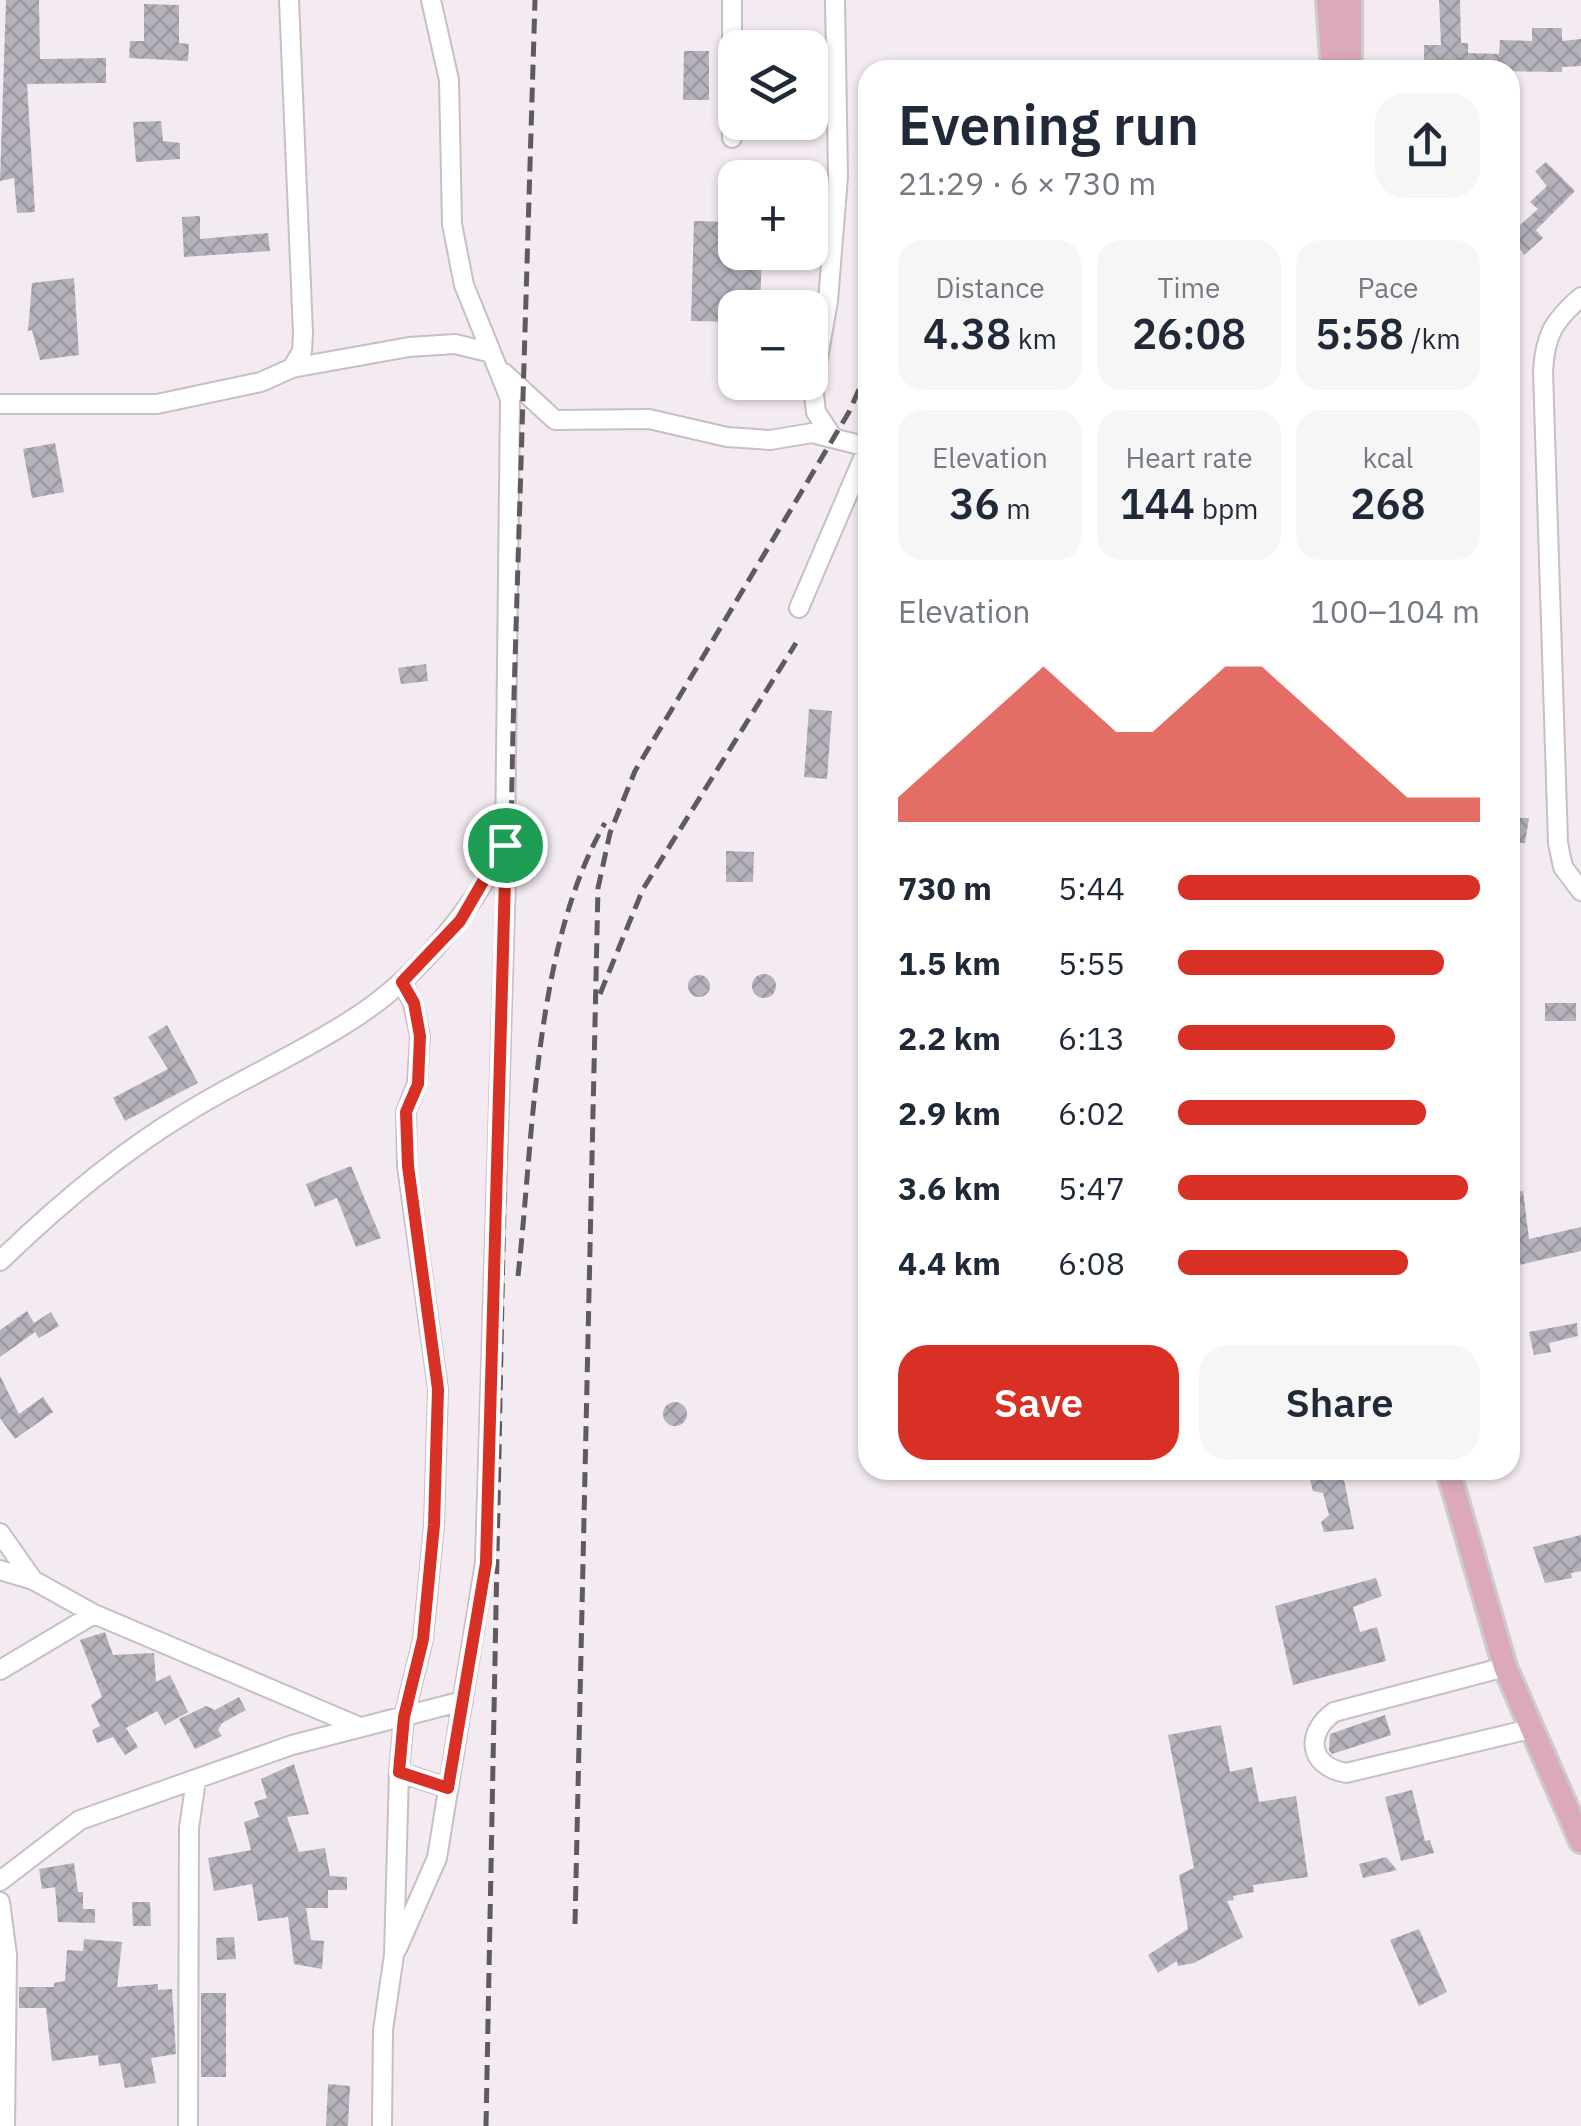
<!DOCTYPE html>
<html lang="en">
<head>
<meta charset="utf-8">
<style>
  :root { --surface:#fff; --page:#f6f6f7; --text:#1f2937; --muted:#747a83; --accent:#d93025 }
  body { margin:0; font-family:"IBM Plex Sans",sans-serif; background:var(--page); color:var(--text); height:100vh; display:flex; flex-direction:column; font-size:38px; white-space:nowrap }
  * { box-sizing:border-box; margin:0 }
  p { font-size:32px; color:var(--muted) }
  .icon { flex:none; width:55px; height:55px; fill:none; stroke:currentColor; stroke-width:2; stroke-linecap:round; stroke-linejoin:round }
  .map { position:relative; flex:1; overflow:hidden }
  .panel { position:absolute; left:858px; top:60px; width:662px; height:1420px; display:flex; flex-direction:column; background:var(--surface); border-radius:30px; box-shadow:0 2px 8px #0004 }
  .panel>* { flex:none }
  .buttons { position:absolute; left:718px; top:30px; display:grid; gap:20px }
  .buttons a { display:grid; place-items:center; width:110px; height:110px; border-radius:20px; background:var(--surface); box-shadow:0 2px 8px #0004; font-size:50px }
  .pin { position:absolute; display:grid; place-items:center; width:85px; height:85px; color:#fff; margin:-42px; border:5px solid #fff; border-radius:50%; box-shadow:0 2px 10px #0007 }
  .round { display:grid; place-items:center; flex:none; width:105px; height:105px; border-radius:30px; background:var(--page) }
  .headline { display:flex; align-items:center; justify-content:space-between; height:170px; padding:0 40px }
  h1 { font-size:55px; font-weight:600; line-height:75px }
  .figures { display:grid; grid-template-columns:repeat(3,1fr); gap:15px; height:170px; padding:10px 40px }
  .figures div { display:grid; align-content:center; border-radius:25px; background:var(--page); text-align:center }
  .figures b { font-size:42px; font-weight:600 }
  .figures small { font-size:28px; font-weight:400 }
  .figures p { font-size:28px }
  .chart { height:280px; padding:20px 40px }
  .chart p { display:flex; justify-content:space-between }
  .chart svg { width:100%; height:180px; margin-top:10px; fill:var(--accent); opacity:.7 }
  .cta { display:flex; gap:20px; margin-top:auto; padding:20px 40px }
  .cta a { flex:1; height:115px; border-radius:30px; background:var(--accent); color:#fff; font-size:40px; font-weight:600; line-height:115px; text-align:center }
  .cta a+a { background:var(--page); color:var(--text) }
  ul { padding:0 40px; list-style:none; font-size:32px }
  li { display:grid; grid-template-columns:160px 120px 1fr; align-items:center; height:75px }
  li i { height:25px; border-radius:12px; background:var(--accent) }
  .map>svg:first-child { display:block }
</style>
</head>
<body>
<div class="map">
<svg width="1581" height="2126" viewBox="0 0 1581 2126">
  <defs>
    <pattern id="building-cross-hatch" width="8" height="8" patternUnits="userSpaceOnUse" patternTransform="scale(2.5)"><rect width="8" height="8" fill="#b5b2bc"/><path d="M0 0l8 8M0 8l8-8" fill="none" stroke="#9b98a1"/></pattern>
  </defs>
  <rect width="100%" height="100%" fill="#f4eaf2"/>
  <path fill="url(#building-cross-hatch)" d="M6,0H39L40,59L106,58V83L27,84L35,212L17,213L14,178L0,181Z
    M1439,0H1460L1461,43H1468V53L1499,54L1500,40L1532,41V28H1562V41L1581,39V66L1562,67V72L1440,70V61H1424V45H1441Z
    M144,4L179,5V43L189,44L188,61L129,58L130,41H144Z
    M684,51H709V100H683Z
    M161,121L163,141L180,143V159L136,162L133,122Z
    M1546,162L1575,191L1536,230L1543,238L1524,255L1510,234L1538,209L1530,202L1547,186L1535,171Z
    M200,216V239L268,233L270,251L184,257L182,217Z
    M694,221L735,222V252H762L760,308H735V322L691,321Z
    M74,278L79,355L40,360L32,330L28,331L32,283Z
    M55,443L64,492L32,498L23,449Z
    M426,664L428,681L401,684L398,668Z
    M809,709L832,711L827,779L804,777Z
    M1510,818H1529L1525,843H1510Z
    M726,851L754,852L753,882H726Z
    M752 986a12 12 0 1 1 24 0a12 12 0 1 1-24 0Z
    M688 986a11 11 0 1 1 22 0a11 11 0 1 1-22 0Z
    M1545,1003H1576V1021H1545Z
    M167,1025L198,1083L125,1121L113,1098L168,1069L148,1037Z
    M351,1166L381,1238L356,1247L337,1198L315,1207L306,1184Z
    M1523,1191L1529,1239L1581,1227V1251L1510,1267V1193Z
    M27,1311L34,1323L51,1312L59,1326L39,1338L35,1332L0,1357V1330Z
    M1577,1323L1578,1336L1549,1343L1551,1352L1534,1355L1529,1332Z
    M0,1376L19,1414L43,1397L53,1412L15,1439L0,1418Z
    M663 1414a12 12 0 1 1 24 0a12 12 0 1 1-24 0Z
    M1342,1470L1354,1529L1324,1532L1321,1522L1329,1515L1323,1493L1313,1491L1310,1480L1318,1474Z
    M1581,1535V1571L1571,1573L1572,1578L1545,1583L1533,1547Z
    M1376,1578L1382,1596L1353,1607L1360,1632L1377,1627L1386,1661L1293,1685L1275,1606Z
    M105,1632L113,1655L154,1653L156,1682L170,1675L188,1712L165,1725L157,1711L126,1728L138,1747L125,1755L113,1737L97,1743L92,1730L100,1726L91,1705L102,1697L80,1640Z
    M239,1697L246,1710L222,1723L218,1730L222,1736L195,1749L179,1719L206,1706L215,1710Z
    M1385,1715L1391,1735L1332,1754L1329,1750L1330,1734Z
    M1221,1725L1230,1772L1252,1767L1259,1802L1296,1796L1308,1877L1253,1885L1254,1892L1233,1896L1234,1900L1227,1901L1243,1937L1194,1963L1178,1966L1177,1961L1158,1973L1148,1955L1188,1929L1179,1875L1194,1868L1168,1735Z
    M294,1764L309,1814L287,1817L299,1852L325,1848L330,1876L347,1877V1890H328V1908H306L311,1940L324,1941L322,1969L294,1964L288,1917L258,1921L252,1884L214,1891L208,1858L251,1850L244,1822L259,1817L254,1802L267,1798L261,1779Z
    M1412,1790L1425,1841L1430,1840L1434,1853L1401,1861L1385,1797Z
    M1386,1857L1397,1870L1363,1878L1359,1864Z
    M74,1863L78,1892H83V1909H95V1923L58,1922L55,1887L42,1889L39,1869Z
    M132,1902H150L151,1926H133Z
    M1419,1929L1447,1992L1419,2006L1390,1940Z
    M234,1937L236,1959L217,1960L216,1938Z
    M84,1939L122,1942L117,1987L158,1984V1990L172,1989L176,2054L151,2058L156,2083L125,2088L120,2063L99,2066L98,2055L52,2061L46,2008H19V1987H54V1983L65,1981L67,1950L83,1951Z
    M201,1993H226V2077H201Z
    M328,2084L350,2086L348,2126H326Z"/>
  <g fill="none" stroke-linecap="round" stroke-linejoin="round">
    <g stroke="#c8bec6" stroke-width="22">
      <path id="minor" d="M289,0L303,333L302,351L292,368
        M431,0L449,80L452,224L464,285L510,399L505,845
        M732,0V138
        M1581,297C1554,320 1545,335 1543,371L1558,843L1563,867L1581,891
        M504,373L555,420L649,419L727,437L770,440L812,433L868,447
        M0,404H157L261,382L292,368L409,347L455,344L488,352
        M831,435L816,412L813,386L828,301L838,176L835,0
        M799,608L868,447
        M0,1261C57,1206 118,1154 186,1113C242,1078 304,1052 359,1015C418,976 471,911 503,849
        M0,1533L33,1580
        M0,1570L33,1580L94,1614L360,1727
        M1505,1667L1334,1712C1305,1733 1308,1766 1346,1773L1530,1729
        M0,1670L94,1614
        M399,1772L448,1788
        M0,1881L80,1820L292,1745L463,1701
        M0,1902L7,1955L5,2126
        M397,1949L437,1858L485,1563L507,842
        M188,2126L189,1828L196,1780
        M382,2126L383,2030L394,1955L399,1772L404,1717L423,1639L434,1525L438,1389L407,1165L406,1112L417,1084L420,1036L413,1003L402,982"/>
    </g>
    <g stroke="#ccc" stroke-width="28">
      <path id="major" d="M1328,0L1333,70
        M1350,70V0
        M1448,1470L1505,1667L1581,1841"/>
    </g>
    <use href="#minor" stroke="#fff" stroke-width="18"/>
    <use href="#major" stroke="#dba9b8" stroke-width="22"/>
    <path stroke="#5f5a5e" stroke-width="5" stroke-dasharray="15 8" stroke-linecap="butt" d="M600,994L643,889L796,643
      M518,1276C534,1133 534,947 605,823
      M575,1924L598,888L610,833L635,771L849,412L868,369
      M486,2126L513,728L535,0"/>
  </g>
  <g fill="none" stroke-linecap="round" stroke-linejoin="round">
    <g stroke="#fff" stroke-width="20">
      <path id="route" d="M506,842L486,1563L448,1788L399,1772L404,1717L423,1639L434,1525L438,1389L408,1166L406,1112L418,1084L420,1036L414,1003L402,982L460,921Z"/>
    </g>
    <use href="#route" stroke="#d93025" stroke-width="12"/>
  </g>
</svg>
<div class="buttons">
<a><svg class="icon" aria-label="layers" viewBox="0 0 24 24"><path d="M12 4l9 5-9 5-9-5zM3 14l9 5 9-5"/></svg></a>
<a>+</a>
<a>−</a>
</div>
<div class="pin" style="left:505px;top:845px;background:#1e9e55"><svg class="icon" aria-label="arrive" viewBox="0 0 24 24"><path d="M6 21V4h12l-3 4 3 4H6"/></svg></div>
<section class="panel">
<div class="headline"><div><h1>Evening run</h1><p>21:29 · 6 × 730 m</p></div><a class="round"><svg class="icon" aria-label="share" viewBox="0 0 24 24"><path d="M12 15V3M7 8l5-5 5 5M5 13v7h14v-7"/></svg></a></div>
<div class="figures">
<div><p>Distance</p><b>4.38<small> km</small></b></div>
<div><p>Time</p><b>26:08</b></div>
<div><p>Pace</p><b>5:58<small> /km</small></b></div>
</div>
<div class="figures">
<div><p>Elevation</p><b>36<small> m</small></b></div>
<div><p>Heart rate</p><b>144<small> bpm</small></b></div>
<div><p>kcal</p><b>268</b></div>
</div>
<div class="chart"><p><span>Elevation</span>100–104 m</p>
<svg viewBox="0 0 160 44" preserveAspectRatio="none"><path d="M0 44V38L10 30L20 22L30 14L40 6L50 14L60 22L70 22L80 14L90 6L100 6L110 14L120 22L130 30L140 38L150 38L160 38V44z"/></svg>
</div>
<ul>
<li><b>730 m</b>5:44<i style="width:100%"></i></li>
<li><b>1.5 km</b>5:55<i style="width:88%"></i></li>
<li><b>2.2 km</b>6:13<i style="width:72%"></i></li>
<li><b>2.9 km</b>6:02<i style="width:82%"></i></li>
<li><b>3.6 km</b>5:47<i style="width:96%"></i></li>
<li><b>4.4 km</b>6:08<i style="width:76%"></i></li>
</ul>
<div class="cta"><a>Save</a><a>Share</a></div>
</section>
</div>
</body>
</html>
